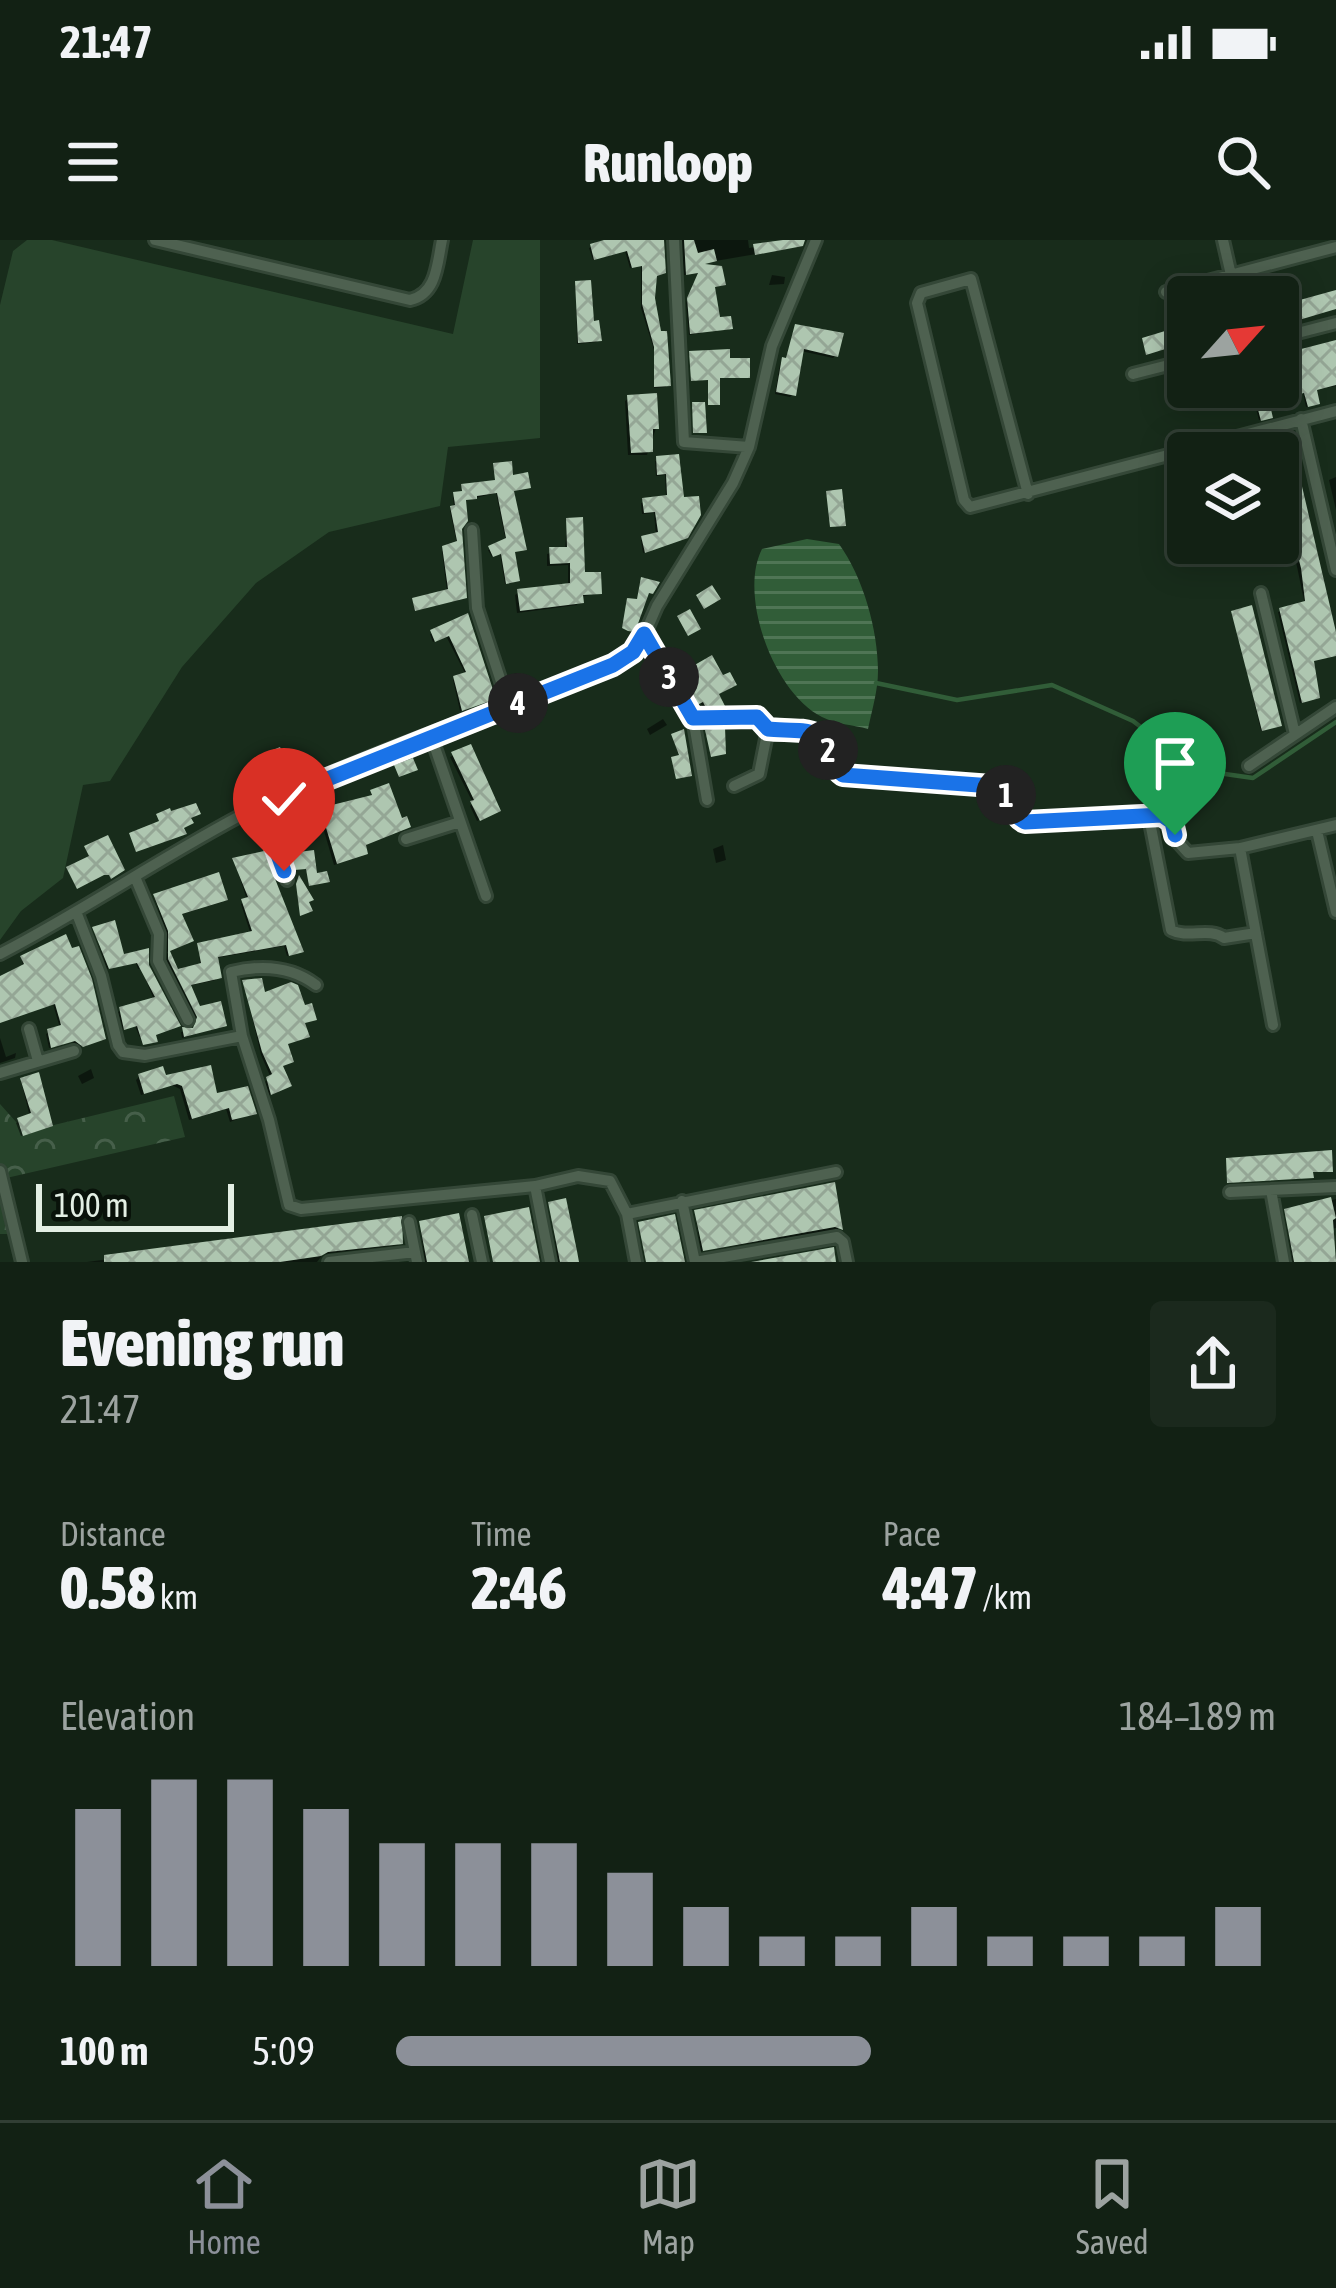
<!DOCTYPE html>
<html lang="en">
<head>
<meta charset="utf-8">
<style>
  :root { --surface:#122114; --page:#1b291d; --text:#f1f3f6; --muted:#9ca3a0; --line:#313e34; --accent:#8c9099 }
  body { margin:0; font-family:"Asap Condensed",sans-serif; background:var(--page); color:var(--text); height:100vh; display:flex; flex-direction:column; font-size:45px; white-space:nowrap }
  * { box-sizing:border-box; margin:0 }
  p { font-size:39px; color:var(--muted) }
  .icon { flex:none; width:66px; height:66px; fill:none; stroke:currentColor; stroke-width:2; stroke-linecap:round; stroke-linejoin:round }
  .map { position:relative; height:1022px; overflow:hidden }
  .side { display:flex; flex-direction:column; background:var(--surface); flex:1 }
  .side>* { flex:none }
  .needle { width:78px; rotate:63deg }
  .tools { position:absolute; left:1167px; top:36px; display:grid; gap:24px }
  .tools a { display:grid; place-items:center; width:132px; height:132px; border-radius:12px; background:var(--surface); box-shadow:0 6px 30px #0003,0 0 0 3px var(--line); font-size:60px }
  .scale { position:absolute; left:36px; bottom:30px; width:198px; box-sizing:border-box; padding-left:12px; border:6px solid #e3efe4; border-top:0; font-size:33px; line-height:42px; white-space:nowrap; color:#e3efe4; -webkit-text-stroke:9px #09120a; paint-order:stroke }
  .pin { position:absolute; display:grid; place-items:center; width:102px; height:102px; color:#fff; margin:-123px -51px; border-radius:50% 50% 50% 0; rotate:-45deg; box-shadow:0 0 12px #0007 }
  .pin .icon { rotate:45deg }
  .km { position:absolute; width:60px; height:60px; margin:-30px; border-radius:50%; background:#222; color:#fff; font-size:33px; line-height:60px; text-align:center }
  .round { display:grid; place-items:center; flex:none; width:126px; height:126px; border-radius:12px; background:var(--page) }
  .headline { display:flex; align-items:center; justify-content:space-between; height:204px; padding:0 60px }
  h1 { font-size:66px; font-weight:800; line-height:90px }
  .stats { display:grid; grid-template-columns:repeat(3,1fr); gap:18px; height:204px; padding:12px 60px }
  .stats div { display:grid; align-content:center }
  .stats b { font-size:60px; font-weight:800 }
  .stats small { font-size:33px; font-weight:400 }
  .stats p { font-size:33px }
  .chart { height:336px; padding:24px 60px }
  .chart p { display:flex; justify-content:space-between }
  .chart svg { width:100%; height:216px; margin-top:12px; stroke:var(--accent); stroke-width:6 }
  ul { padding:0 60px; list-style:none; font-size:39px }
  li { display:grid; grid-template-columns:192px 144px 1fr; align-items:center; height:90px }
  li i { height:30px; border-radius:15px; background:var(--accent) }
  .status { display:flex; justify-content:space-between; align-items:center; height:84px; padding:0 60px; background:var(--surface); direction:ltr }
  .status svg { height:33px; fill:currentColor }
  header { display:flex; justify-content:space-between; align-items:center; height:156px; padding:0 60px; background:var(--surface); font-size:54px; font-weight:800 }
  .tabs { display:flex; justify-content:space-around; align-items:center; height:168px; border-top:3px solid var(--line); background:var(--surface); font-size:33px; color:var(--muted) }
  .tabs a { display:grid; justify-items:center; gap:6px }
  .tabs .active { color:var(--accent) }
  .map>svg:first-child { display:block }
</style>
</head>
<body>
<div class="status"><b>21:47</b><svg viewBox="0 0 49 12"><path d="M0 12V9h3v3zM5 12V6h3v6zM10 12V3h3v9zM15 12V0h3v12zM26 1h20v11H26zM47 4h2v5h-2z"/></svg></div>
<header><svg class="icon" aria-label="menu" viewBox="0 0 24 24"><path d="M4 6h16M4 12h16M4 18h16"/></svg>Runloop<svg class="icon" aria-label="search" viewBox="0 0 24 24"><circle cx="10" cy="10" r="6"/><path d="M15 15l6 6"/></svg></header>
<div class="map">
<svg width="1336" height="1022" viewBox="0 0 1336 1022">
  <defs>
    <pattern id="forest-crowns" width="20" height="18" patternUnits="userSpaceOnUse" patternTransform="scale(3)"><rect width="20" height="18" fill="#27442b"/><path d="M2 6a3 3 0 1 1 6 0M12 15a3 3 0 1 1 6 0" fill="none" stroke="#465f4a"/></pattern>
    <pattern id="water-rules" width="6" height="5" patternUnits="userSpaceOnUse" patternTransform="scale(3)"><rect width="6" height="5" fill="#315d38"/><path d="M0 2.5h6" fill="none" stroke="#4f7555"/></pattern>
    <pattern id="building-cross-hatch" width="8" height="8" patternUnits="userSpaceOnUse" patternTransform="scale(3)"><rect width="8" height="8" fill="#aec6b0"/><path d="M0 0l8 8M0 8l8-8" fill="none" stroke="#94a695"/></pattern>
  </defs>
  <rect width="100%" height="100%" fill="#182c1b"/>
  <path fill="#27442b" d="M27,0H52L453,94L473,0H540V198L448,207L440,266L329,292L256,343L182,427L110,541L83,545L63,638L21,671L0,700V65L13,11Z"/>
  <path fill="url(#forest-crowns)" d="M174,856L185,897L2,939L14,994H0V864L25,892Z"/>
  <path fill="url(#water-rules)" d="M807,299L839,304C863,337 878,390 878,431C878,450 872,470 868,489C854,485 835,484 822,477C774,453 738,356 762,309Z"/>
  <path fill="#0007" d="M612,0H663L652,58L666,147L654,148V110L641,68V25L630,28L625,11L593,20L589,8Z
    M681,0H748L749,8L798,0L797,7L698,24L712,48L718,80L730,88L689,95L686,63L699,33L684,35Z
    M772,35L785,37L784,44L769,45Z
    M576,44L599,100L596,102L577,104Z
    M796,87L836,115L833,118L801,111L793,154L790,157L775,154L780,124L785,121Z
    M1336,103V146L1314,150L1315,165L1306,167L1303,153L1266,162L1268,178L1259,180L1254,161L1246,164L1239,147H1278V117Z
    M629,158L656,188L647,215H628L625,161Z
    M677,218L682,299L643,313L641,300L656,295L654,273L642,274L641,263L666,258L665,235L656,236L655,221Z
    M495,226L511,251L515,342L505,344L500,314L492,317L488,310L506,302L496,253L463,261L459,290L462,359L414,371V361L447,352L442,311L457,304L450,271L454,268L453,257L461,254L462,247L495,243Z
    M1336,237V270L1329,240Z
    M1281,250L1336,403V415L1311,421L1315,459L1300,463L1278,372L1305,365Z
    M567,281L582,336L599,353L580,357L577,365L517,373L515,355L519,352L568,346V325L547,326V314L565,310Z
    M1233,373L1277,487L1261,491Z
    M467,377L491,460L460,471L453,440L466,435L446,396L433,402L430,394Z
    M711,419L715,454L721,468L704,469L700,462L694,465L679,438Z
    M517,433L522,447L515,450L510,435Z
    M663,479L667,485L650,495L647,489Z
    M470,508L495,573L477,581L470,566L473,563L450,517Z
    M372,552L404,590L363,606L362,616L334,625L319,574L370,558Z
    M723,605L726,620L716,623L713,609Z
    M234,620L298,713L287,716L284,706L216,718V740L188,746L199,770L221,787L182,798L181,792L193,791L196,781L167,722V712L177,732L200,726L199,706L251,695L241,664L247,660Z
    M154,657L222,662L179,675L188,703L167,712V695Z
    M94,690L125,720L146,712V726L177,786L152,795V803L143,805L135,786L123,789L118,772L154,760L141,728L138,729L136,723L107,729Z
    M22,718L101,800L79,807L72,802L49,808L46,794L60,788L53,764L0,782V739L23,728Z
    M244,743L263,756L303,768L314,779L302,784L285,804L280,827L286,847L269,855L265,842L271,838L261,815Z
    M0,798L6,817L16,813L15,818L0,823Z
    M91,829L94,838L82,844L78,836Z
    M139,837L164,838L254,873L230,882L226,869L189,880L180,849L172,845L141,855L136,840Z
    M21,841L47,888L21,896L16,883L30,877Z
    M833,946L838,990L701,1011L695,973Z
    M1336,959V988L1330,989L1336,1022H1293L1285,973Z
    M550,965L576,1022H558Z
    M399,979L398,1005L323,1014L317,1022H87Z
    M420,984L466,1022H425Z"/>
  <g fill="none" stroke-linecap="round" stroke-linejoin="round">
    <path stroke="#315d38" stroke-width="4.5" d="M876,443L957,460L1052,445L1133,481L1197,530L1253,538L1336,482"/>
  </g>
  <path fill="url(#building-cross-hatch)" d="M604,0H664L666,33L657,36L655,58L661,91H667L671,146L654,147V107L642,64V26L632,28L627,11L594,20L590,4Z
    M684,0H694L698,13L714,9L717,21L705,24L722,26L726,45L715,47L720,77L731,76L733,89L690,94L687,58L698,33L686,35Z
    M783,0H805L803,6L755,15L753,4Z
    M591,40L594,81L599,80L602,101L578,103L575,41Z
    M1336,50V69L1299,80L1278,81V66Z
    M795,84L844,93L838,117L804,109L796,156L776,152L782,117L786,118Z
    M1188,84V102L1146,115L1142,98Z
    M1336,100V145L1317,150L1320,164L1308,167L1304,153L1269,161L1273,178L1261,181L1256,162L1247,164L1243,147H1278V115Z
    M730,109V118H750V138H720V165H708V140L691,141L689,111Z
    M657,153L659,189H653V212L631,213L627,155Z
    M692,162H705L707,193H693Z
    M679,214L684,257L699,256L701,275L688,298L645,313L641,296L658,292L655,272L644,273L642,258L667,255L666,234L657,235L656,216Z
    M512,221L513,235L528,232L531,248L514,251L527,310L515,312L520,341L506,344L501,314L493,317L488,306L506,298L497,253L477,256V259L466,260L468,281L462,289L467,358L415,371L412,358L448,349L442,306L457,301L450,266L455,265L453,252L462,251L461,244L495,240L493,223Z
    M1301,242L1336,392V416L1314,421L1320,458L1302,463L1279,368L1305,361L1301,328L1280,247Z
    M842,249L846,286L830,287L826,251Z
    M583,277L585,332H601L602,354L583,355L584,363L520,371L517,349L570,343V323L550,324L549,307H567L566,278Z
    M641,337L660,342L653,354L649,353L635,392L628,391L622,388L627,358L637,359Z
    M712,345L721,359L704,369L696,355Z
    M1252,365L1282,486L1262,491L1231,371Z
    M690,369L701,389L688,396L677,376Z
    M468,373L496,459L462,471L453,436L466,432L449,396L435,402L430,390Z
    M712,415L723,435L730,432L737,445L719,454L726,468H706L703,462L697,465L679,434Z
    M725,487L726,514L711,517L705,490Z
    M684,489L692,536L676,539L671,517L679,515L671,494Z
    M471,504L501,571L480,581L470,561L474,560L451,512Z
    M280,507L288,525L266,534L259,516Z
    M413,518L418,530L399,537L394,525Z
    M389,543L402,578L407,576L411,587L366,605L368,614L337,624L320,568L372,555L370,550Z
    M196,563L201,574L191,578L194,583L184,588L187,594L136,612L129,593L159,581L156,574L170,568L171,571Z
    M302,568L303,572L309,571L311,584L286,591L283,581L277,583L273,574Z
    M108,595L125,630L111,639L109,635H104L77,649L66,627L89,616L84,606Z
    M314,610L317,633L327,631L330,642L309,646L306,629L294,630L291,613Z
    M264,611L304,712L289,716L286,705L218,717L222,738L191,745L200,766L221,761L227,786L184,797L182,787L193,788L197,777L168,719V691L153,654L219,632L228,660L182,674L194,701L170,711L178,729L201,723L197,703L252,691L241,659L248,657L232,618Z
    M299,635L314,660L309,662L313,671L300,676L296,644Z
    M115,680L124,714L149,708V725L181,786L156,795L158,802L143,805L137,786L124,790L119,767L155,757L137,723L109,729L92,687Z
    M66,694L72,708L79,706L92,739L106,799L83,807L75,801L51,808L47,789L61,785L55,764L0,783V736L24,724L20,716Z
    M262,738L265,752L291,742L298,745L305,765L312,763L317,780L305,783L310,797L288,804L294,822L283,826L292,846L271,855L266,837L272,834L262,812L242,740Z
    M211,825L217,853L248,846L257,874L232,880L229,868L192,879L182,846L177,844L144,854L138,834L163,826L166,835Z
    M39,832L53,886L23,896L17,878L31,873L20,838Z
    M1332,910L1333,932H1313L1314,938L1227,943L1226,918Z
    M835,942L843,990L835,987L703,1011L694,970Z
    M1331,957L1336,978L1333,980L1336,1022H1294L1284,969Z
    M566,958L577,1011L579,1022H560L548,962Z
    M529,967L540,1022H493L484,976Z
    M459,973L469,1022H427L419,981Z
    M675,974L685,1022H646L638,982Z
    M402,976L403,1004L328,1012L321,1016L280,1022H104V1015Z
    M834,1007L836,1022H751Z"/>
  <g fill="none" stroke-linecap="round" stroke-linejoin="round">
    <g stroke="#344737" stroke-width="16">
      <path id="minor" d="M155,0L410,60C437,54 437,24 442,0
        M674,0L684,202L749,207
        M1223,0L1231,35
        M1166,52L1336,7
        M1278,98L1336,83
        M1133,134L1188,120
        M1301,179L1336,330
        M1028,254L971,39L921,53L917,63L964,260L970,267L1336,171
        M472,290L477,368L509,466
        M1261,353L1295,494
        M644,394L693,478L757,477L768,489C782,491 806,488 817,495C832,503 828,525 843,535L992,546C1011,553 1010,575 1025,582L1161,575L1170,580L1178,602L1188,613L1240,608L1336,585
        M693,478L707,560
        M431,496L486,656
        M1249,526L1336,467
        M734,546L759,534L768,489
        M260,566L287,640
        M1149,577L1171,690C1188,699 1209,687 1224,698L1256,693
        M1317,591L1336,672
        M406,599L460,582
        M1240,608L1273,785
        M135,637L159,694L158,721L188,780
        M77,674L101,736L118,805L123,812L145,815L242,796
        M0,714C87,669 167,613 255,568C369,511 495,472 613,425L640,405L657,366L733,243L749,207L772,106L816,0
        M316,745C291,726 260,725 231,732L242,796L269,880L289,965L301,969L535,946L550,1022
        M29,789L38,821
        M0,833L74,811
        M0,931L22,1022
        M535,946L578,936L610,941L627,974L636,1022
        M1271,950L1284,1022
        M1230,952L1336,947
        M682,961L695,1022
        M627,974L836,932
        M472,975L482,1022
        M409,982L417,1022
        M329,1022L415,1012
        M695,1022L837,997L843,1002L847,1022"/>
    </g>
    <use href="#minor" stroke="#4e6150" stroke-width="10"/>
  </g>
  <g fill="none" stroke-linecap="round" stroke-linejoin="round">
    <g stroke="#fff" stroke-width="24">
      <path id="route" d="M284,631L260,566L613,425L633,412L644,394L693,478L757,477L768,489C782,491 805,488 817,495C832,504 828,525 843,535L992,546C1011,553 1010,575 1025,582L1162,575L1172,582L1175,595"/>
    </g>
    <use href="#route" stroke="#1a73e8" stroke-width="15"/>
  </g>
</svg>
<div class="tools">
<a><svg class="needle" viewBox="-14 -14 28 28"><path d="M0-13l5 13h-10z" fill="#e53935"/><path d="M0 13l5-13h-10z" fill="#9ca3a0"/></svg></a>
<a><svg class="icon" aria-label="layers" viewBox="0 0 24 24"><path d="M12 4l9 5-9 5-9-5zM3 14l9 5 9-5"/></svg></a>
</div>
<div class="scale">100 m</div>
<div class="pin" style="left:1175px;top:595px;background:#1e9e55"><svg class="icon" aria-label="arrive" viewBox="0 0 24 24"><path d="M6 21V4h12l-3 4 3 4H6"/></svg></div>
<div class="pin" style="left:284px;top:631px;background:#d93025"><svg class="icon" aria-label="check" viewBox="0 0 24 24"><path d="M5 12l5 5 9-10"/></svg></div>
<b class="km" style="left:1006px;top:555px">1</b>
<b class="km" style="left:828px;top:510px">2</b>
<b class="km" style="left:669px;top:437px">3</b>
<b class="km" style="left:518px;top:463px">4</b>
</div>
<section class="side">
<div class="headline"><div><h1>Evening run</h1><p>21:47</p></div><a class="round"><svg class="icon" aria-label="share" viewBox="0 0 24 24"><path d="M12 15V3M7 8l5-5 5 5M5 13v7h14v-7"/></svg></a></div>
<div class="stats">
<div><p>Distance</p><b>0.58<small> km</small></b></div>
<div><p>Time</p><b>2:46</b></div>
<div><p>Pace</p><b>4:47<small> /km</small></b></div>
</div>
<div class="chart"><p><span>Elevation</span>184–189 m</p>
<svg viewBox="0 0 160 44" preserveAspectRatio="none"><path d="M5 44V12M15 44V6M25 44V6M35 44V12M45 44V19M55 44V19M65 44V19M75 44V25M85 44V32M95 44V38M105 44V38M115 44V32M125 44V38M135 44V38M145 44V38M155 44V32"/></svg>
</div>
<ul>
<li><b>100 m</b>5:09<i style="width:54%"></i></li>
</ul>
</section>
<nav class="tabs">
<a class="active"><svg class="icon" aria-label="home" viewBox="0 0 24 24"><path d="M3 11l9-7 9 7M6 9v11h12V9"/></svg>Home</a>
<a><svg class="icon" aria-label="map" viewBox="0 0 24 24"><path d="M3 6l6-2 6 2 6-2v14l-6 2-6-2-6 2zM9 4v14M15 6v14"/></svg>Map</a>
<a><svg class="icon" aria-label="saved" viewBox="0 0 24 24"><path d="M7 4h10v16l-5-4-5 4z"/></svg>Saved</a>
</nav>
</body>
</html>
